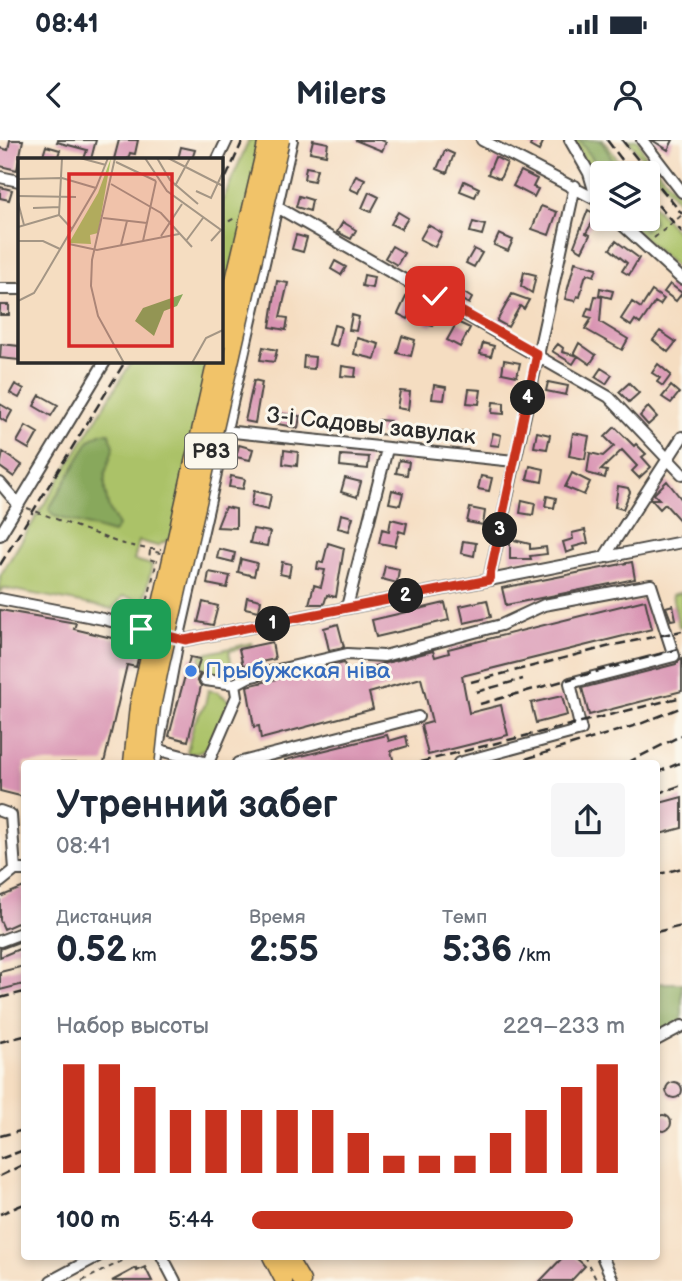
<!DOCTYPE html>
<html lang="ru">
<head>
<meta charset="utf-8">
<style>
  :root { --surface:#fff; --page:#f6f6f7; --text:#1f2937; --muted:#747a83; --accent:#c8321e }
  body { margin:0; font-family:"Balsamiq Sans",sans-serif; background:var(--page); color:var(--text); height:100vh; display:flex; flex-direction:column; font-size:26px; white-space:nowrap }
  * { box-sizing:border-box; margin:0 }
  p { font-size:23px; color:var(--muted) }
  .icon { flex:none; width:38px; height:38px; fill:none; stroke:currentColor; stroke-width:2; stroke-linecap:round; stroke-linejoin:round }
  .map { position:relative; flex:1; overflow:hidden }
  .panel { position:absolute; left:21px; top:620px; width:639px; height:500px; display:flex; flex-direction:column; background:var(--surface); border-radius:7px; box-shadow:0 4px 10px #0003 }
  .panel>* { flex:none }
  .buttons { position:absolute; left:590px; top:21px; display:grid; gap:14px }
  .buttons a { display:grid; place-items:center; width:70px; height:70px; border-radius:7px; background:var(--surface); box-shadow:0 4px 10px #0003; font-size:35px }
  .pin { position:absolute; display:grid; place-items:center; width:60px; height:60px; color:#fff; margin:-30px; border-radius:14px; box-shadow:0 4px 10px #0006 }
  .km { position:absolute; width:35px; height:35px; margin:-18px; border-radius:50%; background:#222; color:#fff; font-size:19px; line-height:35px; text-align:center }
  .round { display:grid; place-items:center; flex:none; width:74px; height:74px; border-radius:7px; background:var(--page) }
  .summary { display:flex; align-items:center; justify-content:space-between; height:119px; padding:0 35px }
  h1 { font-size:38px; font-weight:700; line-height:52px }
  .figures { display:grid; grid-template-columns:repeat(3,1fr); gap:10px; height:119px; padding:7px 35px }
  .figures div { display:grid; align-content:center }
  .figures b { font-size:35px; font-weight:700 }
  .figures small { font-size:19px; font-weight:400 }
  .figures p { font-size:19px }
  .chart { height:196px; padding:14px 35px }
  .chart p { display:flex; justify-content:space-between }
  .chart svg { width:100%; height:126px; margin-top:7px; stroke:var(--accent); stroke-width:6 }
  ul { padding:0 35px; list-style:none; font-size:23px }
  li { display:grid; grid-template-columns:112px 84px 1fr; align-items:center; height:52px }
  li i { height:18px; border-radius:9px; background:var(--accent) }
  .status { display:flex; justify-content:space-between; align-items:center; height:49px; padding:0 35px; background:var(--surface); direction:ltr }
  .status svg { height:19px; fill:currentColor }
  header { display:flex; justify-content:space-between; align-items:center; height:91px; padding:0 35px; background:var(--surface); font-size:32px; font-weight:700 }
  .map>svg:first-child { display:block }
</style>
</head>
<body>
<div class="status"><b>08:41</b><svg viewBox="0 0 49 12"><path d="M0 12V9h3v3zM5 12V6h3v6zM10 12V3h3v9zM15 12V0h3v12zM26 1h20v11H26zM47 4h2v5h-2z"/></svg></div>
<header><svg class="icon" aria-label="back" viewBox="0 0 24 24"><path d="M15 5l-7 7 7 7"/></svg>Milers<svg class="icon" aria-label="person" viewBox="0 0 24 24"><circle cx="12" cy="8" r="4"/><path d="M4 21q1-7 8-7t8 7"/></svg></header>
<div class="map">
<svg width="682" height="1141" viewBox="0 0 682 1141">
  <rect width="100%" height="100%" fill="#fbf7ec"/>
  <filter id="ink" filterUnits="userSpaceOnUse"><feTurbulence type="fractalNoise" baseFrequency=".0143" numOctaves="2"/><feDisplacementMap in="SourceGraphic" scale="14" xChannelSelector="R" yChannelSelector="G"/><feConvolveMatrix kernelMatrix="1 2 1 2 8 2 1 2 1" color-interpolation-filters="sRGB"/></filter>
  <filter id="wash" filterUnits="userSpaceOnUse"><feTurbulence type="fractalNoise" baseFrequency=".00686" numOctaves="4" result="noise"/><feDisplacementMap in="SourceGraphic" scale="28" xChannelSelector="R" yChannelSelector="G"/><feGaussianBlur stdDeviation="1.57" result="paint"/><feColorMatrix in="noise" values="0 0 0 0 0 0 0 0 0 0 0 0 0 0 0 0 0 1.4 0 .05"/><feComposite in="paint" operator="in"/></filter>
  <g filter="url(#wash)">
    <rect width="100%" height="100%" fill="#f5ddc1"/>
    <path fill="#abc267" stroke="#6b7649" stroke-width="2" d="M249,0H278L191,387L157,406L139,401L134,420L152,425L144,461L123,456L113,469L3,448L0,453V436L132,221L220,220L221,64Z
      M573,0H603L628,33H602V53Z
      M628,0H638L646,17L682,58V67Z
      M648,60L682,97V133L623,79H648Z
      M682,452V487H679L672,455Z
      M252,503L253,506L229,511L232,527L228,534L211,537L203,527L200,515Z
      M208,550L218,552L229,561C220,582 215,616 187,613L194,583L205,565Z"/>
    <path fill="#88a85c" stroke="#5a6a44" stroke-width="2" d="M579,0H601L620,33H602V46L593,19Z
      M648,66L654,82L644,90L637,87L632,79H648Z
      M102,293H109L114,306L105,334V350L108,366L118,386L113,393L54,376L49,369L90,300Z
      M662,843H682V883L656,895V844Z"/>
    <g id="blocks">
      <path fill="#d994b3" d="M10,0H23L17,30L0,26V8L8,10Z
        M58,0H96L91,19H84L87,10L57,2Z
        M119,0H138L135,14L130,13L128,19H114Z
        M313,0L328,3L326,15L310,12Z
        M355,0H381L386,2L382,11Z
        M533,0H544L539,11L530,6Z
        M652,0H673L668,10Z
        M46,6L60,10L57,19H42Z
        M181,7L195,10L192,19H178Z
        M445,10L454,14L447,33L437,29Z
        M495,17L507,23L500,39L488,34Z
        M306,27L317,29L314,41L304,39Z
        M521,31L537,39L533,47L538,49L534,57L513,46Z
        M356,35L365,39L359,53L350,49Z
        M464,41L479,48L475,57L460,51Z
        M0,47L12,50L9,60L0,58Z
        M369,52L379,57L371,72L362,68Z
        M299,56L312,60L310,71L296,67Z
        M541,66L557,72L549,95L532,89Z
        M588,70L597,75L586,93L590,95L582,111L574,106Z
        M398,72L408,78L401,89L391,84Z
        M343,82L356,90L351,99L337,92Z
        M473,82L485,85L482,95L470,92Z
        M428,85L442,93L435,107L420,99Z
        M499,94L513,100L508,111L494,105Z
        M296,95L307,98L303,112L292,109Z
        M616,101L639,118L629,135L622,131L627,123L610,109Z
        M392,106L404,113L397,125L385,118Z
        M474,109L482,113L474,127L466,123Z
        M335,121L346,127L341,135L331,129Z
        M575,122L597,128L594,136L588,134L585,137L580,157L577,156L575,161L565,159Z
        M524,132L536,135L532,153L521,146Z
        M364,135L374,137L372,148L362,146Z
        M277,141L288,143L280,177L288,178L286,190L270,187Z
        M670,144L682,153L676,161L664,152Z
        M600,148L613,151L611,158L599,155Z
        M461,151L472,158L469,164L458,158Z
        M652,151L664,159L660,165L655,162L640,184L635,180L631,186L621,179L632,162L641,168Z
        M512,154L529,160L524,169L520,166L508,187L497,181Z
        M595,156L602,157L600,182L628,199L622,210L585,189L592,178L585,176L588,168L592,169Z
        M406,157L417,163L408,179L398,174Z
        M429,164L438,168L433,186L425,184Z
        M0,165H9V175H0Z
        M352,175L359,177L356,191L349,190Z
        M457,182L470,188L460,207L447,200Z
        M334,185L341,187L337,206L329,204Z
        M660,191L676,202L668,212L653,200Z
        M402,196L415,200L411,216L397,213Z
        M357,198L379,204L375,219L354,214Z
        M483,203L494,206L491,216L480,214Z
        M579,203L596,215L590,224L574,213Z
        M1,204L19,206V220L0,218Z
        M558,204L563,208L562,212L578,216L573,224L552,211Z
        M263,207L277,210L274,222L260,220Z
        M304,216L315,217L314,229L303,228Z
        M504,220L520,223L517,236L502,233Z
        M658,224L671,235L663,246L657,242L660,238L652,233Z
        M342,226L356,228L355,237L341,236Z
        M601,228L612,235L606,244L595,237Z
        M254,240L262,242L255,283L245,281Z
        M548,242L568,246L566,255L546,251Z
        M629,243L639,253L629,262L619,252Z
        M15,244L24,249L19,258L10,253Z
        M434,245L446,247L444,260L432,259Z
        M671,246L679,253L671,263L662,257Z
        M469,249L481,250L479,264L467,263Z
        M400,251L410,252L408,270L397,268Z
        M40,255L58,265L51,276L34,266Z
        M493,262L504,263V274L492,273Z
        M0,264L12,271L6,282L0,278Z
        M648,267L657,277L648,285L640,276Z
        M275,273L300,276L298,288L273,283Z
        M379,280L390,281L389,295L378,294Z
        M26,286L38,293L29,309L17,302Z
        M615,287L634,306L636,304L646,314L642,317L651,327L639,338L632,331L637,326L622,310L601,330L607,331L605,338L587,333L590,313L603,316L614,306L605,297Z
        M457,291L469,292L468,304H456Z
        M537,292L550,295L547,309L534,307Z
        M493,293L501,295L499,306L490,305Z
        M573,293L589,296L585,319L569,316Z
        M239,305L253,309L250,320L236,317Z
        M284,310L298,312L297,326L283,324Z
        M3,312L22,325L14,337L0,327Z
        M341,315L369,317L368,329L340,326Z
        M399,320L409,322L407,335L396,333Z
        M530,326L544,329L542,342L527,339Z
        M572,333L590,342L584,355L565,347Z
        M231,336L245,339L243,349L229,347Z
        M481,336L492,338L489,351L478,349Z
        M345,338L361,342L357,357L341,352Z
        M667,341L682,360V383L665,364L660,369L651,359H659L654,354Z
        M618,346L628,348L630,352L623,369L615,367Z
        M392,350L403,353L400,365L389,363Z
        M254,351L271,355L268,370L251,366Z
        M547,356L556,358L554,368L545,366Z
        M522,360L535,363L533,375L520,373Z
        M225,367L236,369V388L217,387Z
        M470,368L485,371L483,385L467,382Z
        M341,374L353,377L349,391L338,388Z
        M391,379L407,383L405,393L399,391L395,406L379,403L382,389L389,391Z
        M253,389L270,392L267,406L250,403Z
        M585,390L588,403L573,407L574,410L566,413L563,402L573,399L572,393Z
        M510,399L530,404V409L546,407L547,414L530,416L531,419H510Z
        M463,401L476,403L474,416L461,413Z
        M328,403L344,408L336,457L327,455L324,464H309L314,445L321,447L325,430L317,429L318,422L323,423Z
        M219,409L235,413L233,422L217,418Z
        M241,419L257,423L254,436L238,432Z
        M282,422L291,424L289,436L280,434Z
        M632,422L635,439L506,465L502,448Z
        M385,426L399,429L397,443L382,439Z
        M209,432L230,436L227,448L207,444Z
        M247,457L261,460L259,471L245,468Z
        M487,460L491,477L464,483L460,466Z
        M645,460L652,489L462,536L469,573L501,565L508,595L428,615L421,585L432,582L421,538L369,553L373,569L261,599L259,586L254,587L247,546L344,523L347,533L433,511L435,517L449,513L448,509Z
        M203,462L218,466L213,485L198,482Z
        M445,463L449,480L376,497L372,480Z
        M673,465L676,479L671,480L666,467Z
        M0,470L76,483L74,489L133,503L135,495L143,497L136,527L127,525L104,623H24V657L0,651Z
        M338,484L344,507L329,510L324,488Z
        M272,502L275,519L243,526L239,509Z
        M190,517L200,519L196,533L200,534L197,540L201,546L188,601L169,596Z
        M682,518V551L589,575L582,548L676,524Z
        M562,556L567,575L536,583L531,563Z
        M387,595L389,601L406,596L408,606L391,611L394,623H285V620Z
        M682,657V688L656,695V664Z
        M24,747V780L4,789L0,780V757Z
        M24,800V807L0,817V809Z
        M24,826V844L0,850V832Z
        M666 950a8 8 0 1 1 16 0a8 8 0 1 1-16 0Z
        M655 983a8 8 0 1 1 16 0a8 8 0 1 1-16 0Z
        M564,1116H574L585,1126L571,1141H540Z
        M145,1127L152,1141H112L136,1128L137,1131Z"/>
    </g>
  </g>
  <g filter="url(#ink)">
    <use href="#blocks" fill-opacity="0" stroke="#494642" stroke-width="2"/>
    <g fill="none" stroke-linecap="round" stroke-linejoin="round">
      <g stroke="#494642" stroke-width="14">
        <path id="minor" d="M482,0L597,60
          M570,0L589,33L597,60L602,65
          M642,0L682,52
          M218,19L227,0
          M0,37L19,41
          M277,67L609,257L682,334
          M616,79L682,139
          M0,149H19
          M224,291L514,321
          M0,343L18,364
          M0,395L106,220
          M605,416L682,297
          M489,440L575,46
          M0,459L103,479L185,500L682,402
          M347,467L387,309
          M205,540L235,544
          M156,609L208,623
          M155,623L178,500L292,0
          M208,623L237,556L235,544L248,537L347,514L384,516L501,485L544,465L651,445L674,516L570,543L581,590L459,623
          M238,623L418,577
          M0,671L11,675L15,730
          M0,742L15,730H24
          M0,801L24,792
          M656,900L682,886
          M162,1116L175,1141
          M602,1116L613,1141
          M51,1141L98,1116"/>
      </g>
      <g stroke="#494642" stroke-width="19">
        <path id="highway" d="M271,1116L284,1141
          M287,1116L302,1141"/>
      </g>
      <path stroke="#494642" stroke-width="2" stroke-dasharray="5 5" stroke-linecap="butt" d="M220,86L237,77
        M654,98L682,75
        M27,368L119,403L147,409H161
        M155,421L149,419L150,411L161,413
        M143,480L157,420
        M584,1116L597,1141
        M82,1141L132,1116"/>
      <use href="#minor" stroke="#fff" stroke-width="10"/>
      <use href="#highway" stroke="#f1c369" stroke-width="16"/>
      <path stroke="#2b2b2b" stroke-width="2.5" stroke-dasharray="10 5" stroke-linecap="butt" d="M607,0L632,33
        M622,0L682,74
        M220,51L243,0
        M648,54L682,92
        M0,425L126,220
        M471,542L614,505L682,491
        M476,552L523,539
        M480,564L682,508
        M420,622L682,557
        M512,623L640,584L682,567
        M627,623L682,595
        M656,633L682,622
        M656,654L682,645
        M656,735L682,728
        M656,792L682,786
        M0,858L24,852
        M0,902L24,896
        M0,996L24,990
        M0,1019L24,1010
        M0,1036L24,1024
        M0,1074L24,1064"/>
      <g stroke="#494642" stroke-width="19" stroke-linecap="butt">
        <path id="highway-bridge" d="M220,200L267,0
          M132,623L138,566L216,220
          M146,623L152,567L161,524L281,0"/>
      </g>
      <use href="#highway-bridge" stroke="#f1c369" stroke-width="16"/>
    </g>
  </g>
  <g fill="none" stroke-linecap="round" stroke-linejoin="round" filter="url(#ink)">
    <g stroke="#fff" stroke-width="14">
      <path id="route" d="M141,489L185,500L489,440L537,214L435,156"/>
    </g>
    <use href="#route" stroke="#c8321e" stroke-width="9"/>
  </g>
  <circle fill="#3f7fe0" stroke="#fbf7ec" stroke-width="2.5" cx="191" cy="531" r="7"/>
  <g text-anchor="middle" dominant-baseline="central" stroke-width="6" stroke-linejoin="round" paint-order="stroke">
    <rect fill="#fbf7ec" stroke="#696865" stroke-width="2" x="185" y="293.5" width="52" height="35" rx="5"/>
    <g font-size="21" font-weight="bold" fill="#2b2b2b">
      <text x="211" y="311">Р83</text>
    </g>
    <g font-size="23" fill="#2b2b2b" stroke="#fbf7ec">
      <text transform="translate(371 286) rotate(6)">3-і Садовы завулак</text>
    </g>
    <g font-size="23" fill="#366cbe" stroke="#fbf7ec" text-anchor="start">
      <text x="205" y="531">Прыбужская ніва</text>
    </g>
  </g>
  <g transform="translate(18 18)">
    <rect width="205" height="205" fill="#f5ddc1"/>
    <path d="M93,0L80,75L72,77L73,86L51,85L80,35Z" fill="#abc267"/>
    <path d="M165,136L159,148L146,153L136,178L117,163L125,150Z" fill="#88a85c"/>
    <path fill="none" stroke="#a49685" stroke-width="2" d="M44,0L41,57L54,71M62,0L88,7M97,0L74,102L73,128L80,158L106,205M127,0L149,33L203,72L193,83M139,0L152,22L180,46M150,0L205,28M98,4L138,23M0,21L44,20L78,30M93,26L143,55L174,89M157,28L172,0M178,33L193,40L205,14M0,38L58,39M0,44L6,67M15,50L42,49M85,60L129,65M0,69L41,57M143,78L164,46M0,83H25L42,91M125,83L138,23M168,83L185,60M51,86L79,92L161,76M103,87L109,63M0,143L16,135L24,122L78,30L90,0M174,205L188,180L205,172"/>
    <path fill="#d62828" fill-opacity="0.15" stroke="#d62828" stroke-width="3.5" d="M51,16H154V188H51Z"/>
    <rect width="205" height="205" fill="none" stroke="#2b2b2b" stroke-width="3.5"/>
  </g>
</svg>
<div class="buttons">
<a><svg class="icon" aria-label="layers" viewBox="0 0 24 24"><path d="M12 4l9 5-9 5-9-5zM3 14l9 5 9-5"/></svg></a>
</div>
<div class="pin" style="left:141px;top:489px;background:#1e9e55"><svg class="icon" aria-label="arrive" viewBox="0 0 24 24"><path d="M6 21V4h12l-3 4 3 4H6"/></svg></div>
<div class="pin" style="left:435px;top:156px;background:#d93025"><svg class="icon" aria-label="check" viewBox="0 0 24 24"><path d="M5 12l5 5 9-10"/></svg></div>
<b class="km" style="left:273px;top:484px">1</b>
<b class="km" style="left:406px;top:456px">2</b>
<b class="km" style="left:500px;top:390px">3</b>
<b class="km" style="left:528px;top:258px">4</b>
<section class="panel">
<div class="summary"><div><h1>Утренний забег</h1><p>08:41</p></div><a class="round"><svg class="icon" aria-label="share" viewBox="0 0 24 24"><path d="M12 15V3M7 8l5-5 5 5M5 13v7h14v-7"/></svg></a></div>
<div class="figures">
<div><p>Дистанция</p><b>0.52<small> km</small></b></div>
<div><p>Время</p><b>2:55</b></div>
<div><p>Темп</p><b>5:36<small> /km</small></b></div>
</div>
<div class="chart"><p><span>Набор высоты</span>229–233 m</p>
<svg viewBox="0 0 160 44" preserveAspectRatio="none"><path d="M5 44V6M15 44V6M25 44V14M35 44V22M45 44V22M55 44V22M65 44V22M75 44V22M85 44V30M95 44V38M105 44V38M115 44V38M125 44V30M135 44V22M145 44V14M155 44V6"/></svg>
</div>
<ul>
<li><b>100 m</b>5:44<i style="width:86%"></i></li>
</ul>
</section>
</div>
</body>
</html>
